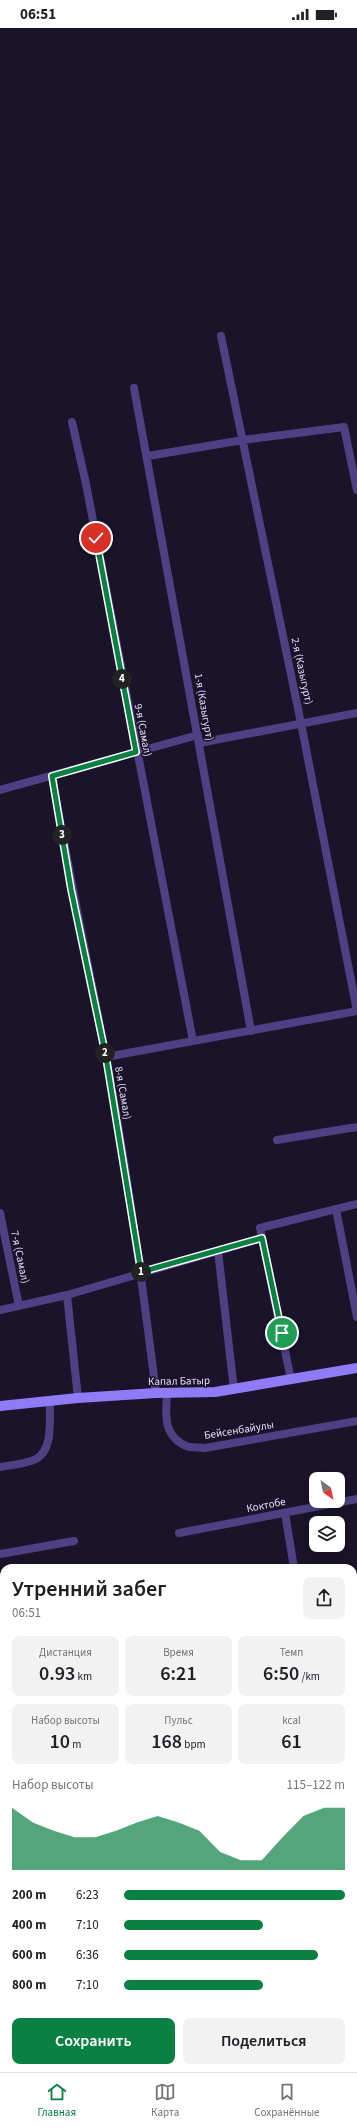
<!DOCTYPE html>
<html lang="ru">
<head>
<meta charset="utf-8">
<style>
  :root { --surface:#fff; --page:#f2f2f2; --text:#202124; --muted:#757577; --line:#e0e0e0; --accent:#0b8043 }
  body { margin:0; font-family:"Source Sans 3",sans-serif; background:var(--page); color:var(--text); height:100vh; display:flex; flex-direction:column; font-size:15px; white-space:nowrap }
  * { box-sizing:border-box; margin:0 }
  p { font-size:13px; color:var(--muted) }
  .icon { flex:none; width:22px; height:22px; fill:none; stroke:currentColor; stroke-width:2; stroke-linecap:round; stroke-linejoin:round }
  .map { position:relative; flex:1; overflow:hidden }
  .side { position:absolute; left:0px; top:1536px; width:357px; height:508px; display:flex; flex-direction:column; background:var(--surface); border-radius:12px 12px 0 0; box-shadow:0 2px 10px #0003 }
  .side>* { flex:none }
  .needle { width:26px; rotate:147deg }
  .controls { position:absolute; left:309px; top:1444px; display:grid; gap:8px }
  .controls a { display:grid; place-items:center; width:36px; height:36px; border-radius:8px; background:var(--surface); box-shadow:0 2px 10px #0003; font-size:20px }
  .pin { position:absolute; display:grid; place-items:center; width:34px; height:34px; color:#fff; margin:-17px; border:2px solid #fff; border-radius:50%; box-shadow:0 1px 4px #0007 }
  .km { position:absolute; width:20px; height:20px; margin:-10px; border-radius:50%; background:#222; color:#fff; font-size:11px; line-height:20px; text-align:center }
  .round { display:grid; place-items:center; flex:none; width:42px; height:42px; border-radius:8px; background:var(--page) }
  .headline { display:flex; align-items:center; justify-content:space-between; height:68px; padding:0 12px }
  h1 { font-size:22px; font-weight:600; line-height:30px }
  .figures { display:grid; grid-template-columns:repeat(3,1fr); gap:6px; height:68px; padding:4px 12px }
  .figures div { display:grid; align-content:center; border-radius:8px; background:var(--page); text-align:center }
  .figures b { font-size:20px; font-weight:600 }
  .figures small { font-size:11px; font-weight:400 }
  .figures p { font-size:11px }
  .chart { height:112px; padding:8px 12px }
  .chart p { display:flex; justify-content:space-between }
  .chart svg { width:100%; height:72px; margin-top:4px; fill:var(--accent); opacity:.7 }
  .button { display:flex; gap:8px; margin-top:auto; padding:8px 12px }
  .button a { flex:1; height:46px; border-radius:8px; background:var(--accent); color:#fff; font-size:16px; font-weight:600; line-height:46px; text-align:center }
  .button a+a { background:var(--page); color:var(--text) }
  ul { padding:0 12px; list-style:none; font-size:13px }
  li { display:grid; grid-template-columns:64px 48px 1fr; align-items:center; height:30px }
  li i { height:10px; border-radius:5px; background:var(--accent) }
  .status { display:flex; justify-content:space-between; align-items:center; height:28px; padding:0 20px; background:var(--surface); direction:ltr }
  .status svg { height:11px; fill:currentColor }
  .menu { display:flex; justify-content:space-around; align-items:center; height:56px; border-top:1px solid var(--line); background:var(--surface); font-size:11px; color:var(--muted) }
  .menu a { display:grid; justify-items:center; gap:2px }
  .menu .selected { color:var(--accent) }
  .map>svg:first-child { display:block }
</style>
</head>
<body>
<div class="status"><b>06:51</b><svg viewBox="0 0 49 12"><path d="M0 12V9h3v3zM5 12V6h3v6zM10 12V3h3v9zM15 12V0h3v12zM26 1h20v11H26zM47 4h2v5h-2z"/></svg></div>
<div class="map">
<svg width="357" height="2044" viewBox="0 0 357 2044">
  <rect width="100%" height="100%" fill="#1a1329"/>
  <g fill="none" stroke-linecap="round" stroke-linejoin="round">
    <path stroke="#0f1b46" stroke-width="13" d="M353,1949L357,1946
      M311,2044V2040"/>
    <path stroke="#4d4184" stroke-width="8" d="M221,308L301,695L357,983
      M134,360L251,1003
      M72,394L86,456L193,1013
      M148,428L243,412L344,399L357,462
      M199,715L357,685
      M52,748C68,842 88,935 106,1029C127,1140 142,1252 156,1365
      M0,762L198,707
      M106,1029L357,983
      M277,1112L357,1099
      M336,1181L357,1289
      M0,1185L19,1278
      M218,1223L234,1362
      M67,1267L78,1370
      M0,1282L67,1267L262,1210
      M291,1352L260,1200L357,1176
      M167,1365C166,1385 162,1407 186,1418C191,1420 199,1419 205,1420L357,1393
      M0,1439C11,1437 26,1436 36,1431C54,1421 49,1391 50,1373
      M285,1485L294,1540
      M179,1505L357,1471
      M0,1526L74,1513
      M0,1600L4,1603
      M0,1838L4,1841
      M0,1889L4,1892
      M353,1893L357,1891
      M0,1956L4,1964
      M353,1957L357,1954
      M0,2007L4,2001
      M353,2028L357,2026
      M119,2040L124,2044
      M103,2042L109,2040
      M226,2044L236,2040"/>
    <path stroke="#8f7bf5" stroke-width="10" d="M0,1378L78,1370L156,1365L215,1364L357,1340
      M353,1792L357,1791
      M0,1953L4,1950"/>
  </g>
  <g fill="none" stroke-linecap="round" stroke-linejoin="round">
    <g stroke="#fff" stroke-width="8">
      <path id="route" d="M96,510L136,724L52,748L71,861L106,1029L141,1244L262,1210L282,1305"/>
    </g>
    <use href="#route" stroke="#0b8043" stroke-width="5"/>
  </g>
  <g text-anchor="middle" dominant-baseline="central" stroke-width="3" stroke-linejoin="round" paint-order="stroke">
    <g font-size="11" fill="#e5ddfd" stroke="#1a1329">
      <text transform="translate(302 643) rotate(78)">2-я (Казыгурт)</text>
      <text transform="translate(204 679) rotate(80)">1-я (Казыгурт)</text>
      <text transform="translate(143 702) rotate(79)">9-я (Самал)</text>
      <text transform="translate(123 1065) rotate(80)">8-я (Самал)</text>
      <text transform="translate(20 1229) rotate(78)">7-я (Самал)</text>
      <text transform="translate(179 1353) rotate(-1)">Капал Батыр</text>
      <text transform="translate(239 1402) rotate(-9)">Бейсенбайулы</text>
      <text transform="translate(266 1477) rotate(-11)">Коктобе</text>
    </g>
  </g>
</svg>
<div class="controls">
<a><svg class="needle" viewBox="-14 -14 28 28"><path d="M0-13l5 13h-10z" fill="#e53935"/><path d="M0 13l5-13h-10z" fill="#757577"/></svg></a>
<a><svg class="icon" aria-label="layers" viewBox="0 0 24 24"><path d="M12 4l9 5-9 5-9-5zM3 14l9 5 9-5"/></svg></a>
</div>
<div class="pin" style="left:282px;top:1305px;background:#1e9e55"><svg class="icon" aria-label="arrive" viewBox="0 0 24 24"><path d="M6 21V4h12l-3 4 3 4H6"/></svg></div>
<div class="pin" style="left:96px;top:510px;background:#d93025"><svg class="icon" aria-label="check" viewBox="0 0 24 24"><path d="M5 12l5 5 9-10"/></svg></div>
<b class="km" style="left:141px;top:1244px">1</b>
<b class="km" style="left:105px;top:1025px">2</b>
<b class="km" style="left:62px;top:807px">3</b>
<b class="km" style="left:122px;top:651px">4</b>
<section class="side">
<div class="headline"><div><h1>Утренний забег</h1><p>06:51</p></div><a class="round"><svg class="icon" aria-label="share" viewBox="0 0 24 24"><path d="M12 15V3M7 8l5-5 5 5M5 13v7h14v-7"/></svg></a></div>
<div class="figures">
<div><p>Дистанция</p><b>0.93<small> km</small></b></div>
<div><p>Время</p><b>6:21</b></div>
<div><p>Темп</p><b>6:50<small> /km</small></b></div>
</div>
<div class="figures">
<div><p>Набор высоты</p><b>10<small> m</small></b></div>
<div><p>Пульс</p><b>168<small> bpm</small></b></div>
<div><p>kcal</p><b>61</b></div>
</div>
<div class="chart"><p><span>Набор высоты</span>115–122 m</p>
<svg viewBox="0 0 160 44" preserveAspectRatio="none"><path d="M0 44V6L10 15L20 20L30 24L40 24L50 20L60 15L70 11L80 15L90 20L100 33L110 38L120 38L130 24L140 11L150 6L160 6V44z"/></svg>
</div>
<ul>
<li><b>200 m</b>6:23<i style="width:100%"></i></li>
<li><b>400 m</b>7:10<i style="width:63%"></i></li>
<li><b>600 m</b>6:36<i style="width:88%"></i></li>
<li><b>800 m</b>7:10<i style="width:63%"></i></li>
</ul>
<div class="button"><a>Сохранить</a><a>Поделиться</a></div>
</section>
</div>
<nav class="menu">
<a class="selected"><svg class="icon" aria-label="home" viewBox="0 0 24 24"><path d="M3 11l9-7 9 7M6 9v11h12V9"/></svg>Главная</a>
<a><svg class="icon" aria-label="map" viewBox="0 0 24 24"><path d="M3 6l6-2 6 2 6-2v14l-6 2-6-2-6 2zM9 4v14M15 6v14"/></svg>Карта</a>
<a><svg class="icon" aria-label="saved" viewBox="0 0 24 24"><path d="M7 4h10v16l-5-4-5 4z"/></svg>Сохранённые</a>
</nav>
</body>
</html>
